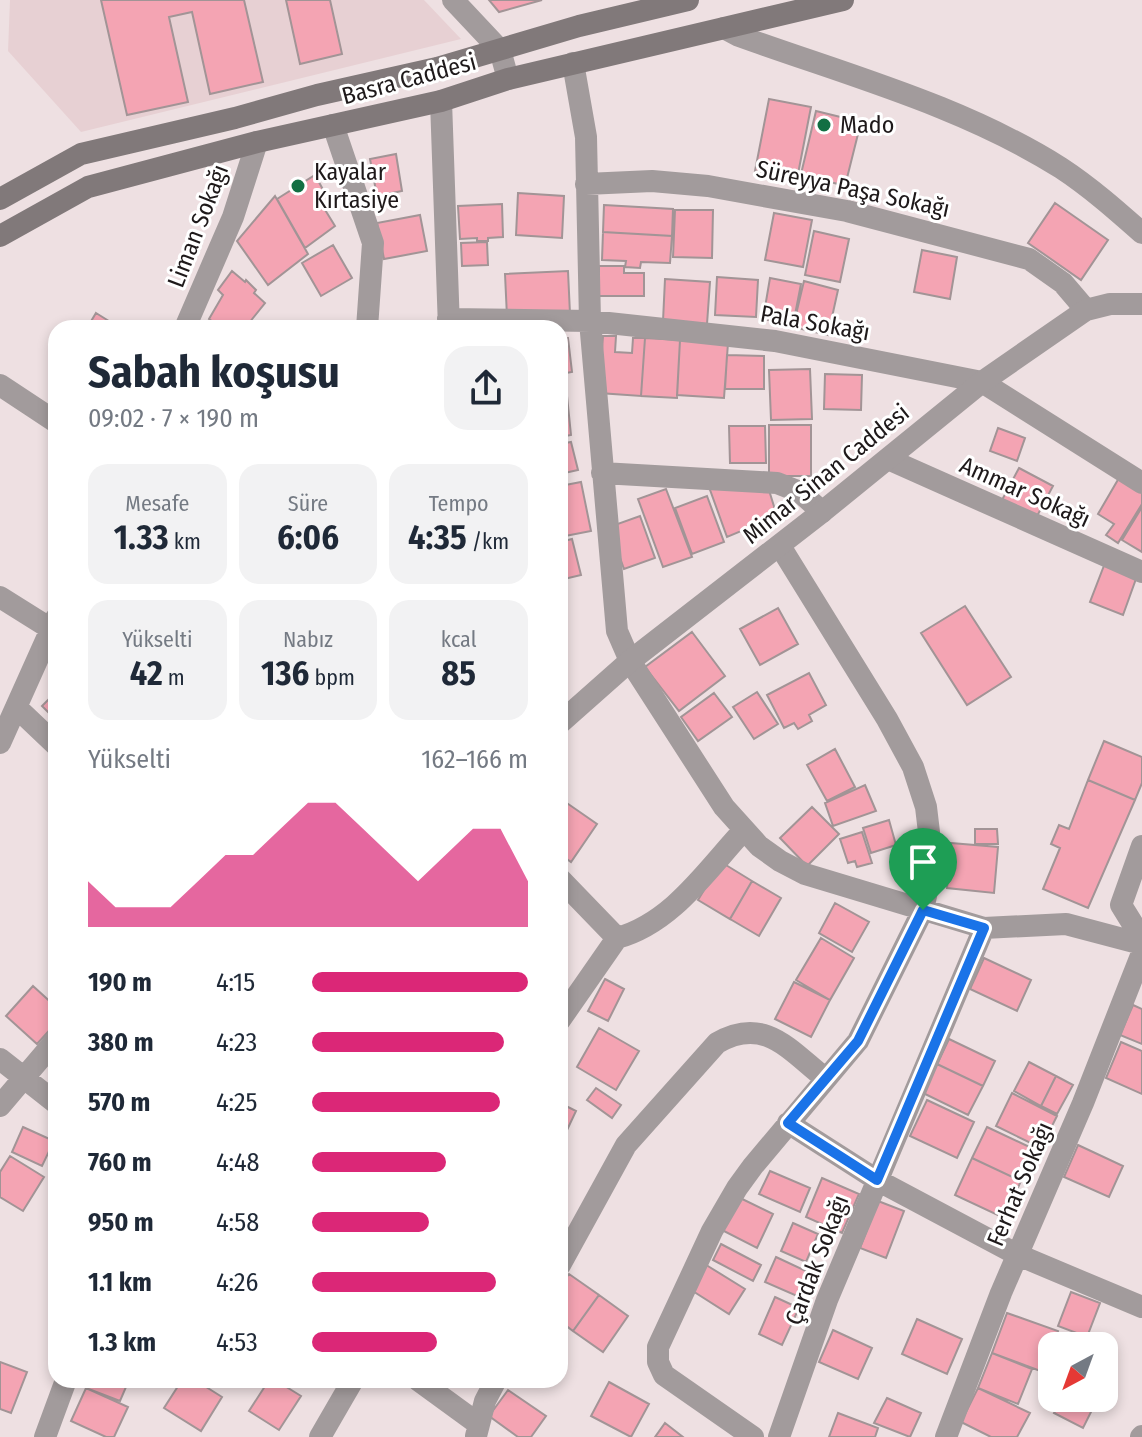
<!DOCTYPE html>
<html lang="tr">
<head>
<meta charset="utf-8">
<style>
  :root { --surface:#fff; --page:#f2f2f3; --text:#1f2937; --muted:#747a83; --accent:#db2777 }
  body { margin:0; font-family:"Fira Sans Condensed",sans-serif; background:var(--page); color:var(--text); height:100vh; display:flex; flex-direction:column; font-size:30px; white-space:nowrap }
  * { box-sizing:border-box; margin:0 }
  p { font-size:26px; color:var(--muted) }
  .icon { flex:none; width:44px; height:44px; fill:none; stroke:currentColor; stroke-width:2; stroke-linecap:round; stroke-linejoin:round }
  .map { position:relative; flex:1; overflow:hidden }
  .details { position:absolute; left:48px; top:320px; width:520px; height:1068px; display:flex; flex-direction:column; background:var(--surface); border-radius:24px; box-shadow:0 4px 12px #0003 }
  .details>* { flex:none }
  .needle { width:52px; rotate:221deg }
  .controls { position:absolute; left:1038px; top:1332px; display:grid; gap:16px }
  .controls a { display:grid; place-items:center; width:80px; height:80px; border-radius:16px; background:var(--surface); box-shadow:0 4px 12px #0003; font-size:40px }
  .pin { position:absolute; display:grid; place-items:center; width:68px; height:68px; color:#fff; margin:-82px -34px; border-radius:50% 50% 50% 0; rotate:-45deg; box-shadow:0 0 8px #0007 }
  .pin .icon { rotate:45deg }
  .round { display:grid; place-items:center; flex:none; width:84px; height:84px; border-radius:24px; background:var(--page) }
  .head { display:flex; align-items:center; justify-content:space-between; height:136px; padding:0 40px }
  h1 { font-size:44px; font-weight:700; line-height:60px }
  .metrics { display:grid; grid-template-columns:repeat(3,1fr); gap:12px; height:136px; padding:8px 40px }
  .metrics div { display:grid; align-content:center; border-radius:20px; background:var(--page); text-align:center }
  .metrics b { font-size:34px; font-weight:700 }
  .metrics small { font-size:22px; font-weight:400 }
  .metrics p { font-size:22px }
  .chart { height:224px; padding:16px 40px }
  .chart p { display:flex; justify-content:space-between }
  .chart svg { width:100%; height:144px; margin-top:8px; fill:var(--accent); opacity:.7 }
  ul { padding:0 40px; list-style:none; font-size:26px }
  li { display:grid; grid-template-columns:128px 96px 1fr; align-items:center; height:60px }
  li i { height:20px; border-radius:10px; background:var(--accent) }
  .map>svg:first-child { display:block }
</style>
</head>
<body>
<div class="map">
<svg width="1142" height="1437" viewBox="0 0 1142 1437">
  <rect width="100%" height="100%" fill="#eee0e2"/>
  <path fill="#e7d0d3" d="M10,0H424L461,39L81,132L8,51Z"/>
  <path fill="#f4a4b3" stroke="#a29496" stroke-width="2" d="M101,0H244L263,82L210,94L192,12L169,17L188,102L127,115Z
    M286,0H330L342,54L300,64Z
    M489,0H542L499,12Z
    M769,99L811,107L797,179L755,171Z
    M816,111L861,122L845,186L801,174Z
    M396,154L402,191L377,196L370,159Z
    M315,175L326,195L319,200L335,226L305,248L277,199Z
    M518,193L564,196L562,238L516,235Z
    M275,196L308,254L268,285L237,241Z
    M1055,203L1108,240L1081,280L1028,243Z
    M502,204L503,237L488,238V241H477V238L460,239L458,206Z
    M604,205L673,209L672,236L603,232Z
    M675,210H713L712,258L673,257Z
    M774,213L812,220L803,267L765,260Z
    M420,215L427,251L384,259L377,223Z
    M814,231L849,239L840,282L805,275Z
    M603,232L672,236L670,263L641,262L640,268L625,267L626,261L602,260Z
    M487,242L488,265L462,266L461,243Z
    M333,245L352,278L321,296L302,263Z
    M922,250L957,257L950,299L914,292Z
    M599,266H624V273H644V296H599Z
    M232,271L245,282L246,280L256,290L254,293L265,303L245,328H221L209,319L223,295L218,290Z
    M568,271L570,314L507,317L505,274Z
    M717,277L758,280L756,317L715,315Z
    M770,278L801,284L793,325L763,319Z
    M665,279L710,282L707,324L663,321Z
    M804,281L838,290L828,335L793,327Z
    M96,313L120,328H87Z
    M603,336H616L615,352L632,353L633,338H645L641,396L599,393Z
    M568,338L572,372L560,374V339Z
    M645,338L680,340L677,398L641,396Z
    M680,340L728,343L724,398L677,395Z
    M727,355L764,356V389H725Z
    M810,369L812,419L771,420L769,370Z
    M825,374L862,375L861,410L824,409Z
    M560,396H567L571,435L560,437Z
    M769,425H811V476H769Z
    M729,426H765L766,463H730Z
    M998,428L1025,438L1017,461L990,451Z
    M571,442L578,470L560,474V444Z
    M1019,468L1053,486L1036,518L1002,500Z
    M1119,478L1142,492V504L1118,543L1106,535L1114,524L1098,514Z
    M581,482L591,531L560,537V486Z
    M709,487H768L777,516L727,537Z
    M666,489L692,557L663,567L638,499Z
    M707,496L724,542L692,554L675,508Z
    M1142,507V552L1122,540Z
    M640,516L655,558L624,569L609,527Z
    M572,539L581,575L560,580V542Z
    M1105,563L1137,576L1123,615L1090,602Z
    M965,606L1011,677L967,705L921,633Z
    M778,608L798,644L760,665L740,629Z
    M692,632L725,676L679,711L645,667Z
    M809,673L826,705L809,715L812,721L798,729L794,723L784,728L767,695Z
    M56,692V720L42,706Z
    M757,692L778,724L754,739L733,707Z
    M714,693L732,717L698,741L681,717Z
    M1104,741L1142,757V783L1135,800L1088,780Z
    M835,749L855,787L827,801L807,765Z
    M1088,780L1135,800L1088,908L1043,889L1060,848L1051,844L1059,825L1069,829Z
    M865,785L876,811L833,826L825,803Z
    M561,799L597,824L571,862L560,854Z
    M812,807L839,834L807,866L780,838Z
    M889,820L896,845L871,853L863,828Z
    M975,829H997L998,844H975Z
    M862,832L872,863L857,867L855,861L848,863L840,839Z
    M951,843L998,847L994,893L947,888Z
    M721,862L752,881L730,919L698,900Z
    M752,881L781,898L759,936L730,919Z
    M835,903L869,922L852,952L819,933Z
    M821,938L854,958L830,1000L796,980Z
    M984,958L1031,980L1017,1011L970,989Z
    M605,979L624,989L608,1021L588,1011Z
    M794,982L830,1000L811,1037L775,1019Z
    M33,986L56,1007V1023L37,1044L6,1016Z
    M1133,1005L1142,1009V1044L1120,1035Z
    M599,1028L639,1051L616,1090L577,1067Z
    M949,1039L995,1061L983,1086L937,1064Z
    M1121,1042L1142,1051V1094L1106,1078Z
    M1029,1062L1056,1076L1041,1106L1014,1091Z
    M937,1064L983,1086L968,1115L923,1093Z
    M1056,1076L1073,1085L1057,1114L1041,1106Z
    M596,1088L621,1105L612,1118L587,1100Z
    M1012,1093L1057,1116L1041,1148L996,1126Z
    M927,1100L974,1122L957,1158L910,1136Z
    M560,1103L576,1111L560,1145Z
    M23,1127L54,1141L42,1166L12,1152Z
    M987,1127L1036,1150L1021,1181L972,1158Z
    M1078,1145L1123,1166L1109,1197L1064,1177Z
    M10,1156L44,1177L23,1211L0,1197V1172Z
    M972,1158L1021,1181L1004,1218L955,1195Z
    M770,1171L810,1188L800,1212L759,1194Z
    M822,1178L859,1194L842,1233L806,1217Z
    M734,1195L773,1214L757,1248L718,1228Z
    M878,1201L904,1211L886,1258L860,1248Z
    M793,1223L818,1234L806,1262L781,1251Z
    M721,1244L761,1265L753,1281L713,1260Z
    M776,1257L808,1272L797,1296L765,1282Z
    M703,1263L745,1289L729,1314L688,1288Z
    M569,1274L599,1295L573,1331L560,1321V1286Z
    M1071,1292L1100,1303L1087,1337L1058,1326Z
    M599,1295L628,1316L603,1352L573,1331Z
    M775,1297L799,1308L782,1345L759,1334Z
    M1007,1313L1058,1331L1043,1372L992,1353Z
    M917,1319L962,1339L947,1374L902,1354Z
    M833,1330L872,1348L858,1379L819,1362Z
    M992,1353L1032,1369L1018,1404L978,1388Z
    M0,1362L27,1372L11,1413L0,1409Z
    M89,1380H129L120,1401L86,1388Z
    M182,1380H195L222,1397L201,1431L164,1408Z
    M269,1380H275L301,1396L279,1430L249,1411Z
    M609,1382L649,1404L631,1437L591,1416Z
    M86,1388L128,1407L114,1437H106L71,1421Z
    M978,1388L1030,1413L1017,1437H991L961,1422Z
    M508,1390L546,1416L531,1437H518L489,1416Z
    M887,1398L921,1413L910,1437L874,1423Z
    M1062,1398H1098L1083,1428L1054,1413Z
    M838,1413L878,1428L875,1437H829Z
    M665,1423L683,1437H655Z"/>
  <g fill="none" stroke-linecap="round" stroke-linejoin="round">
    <path stroke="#a29b9c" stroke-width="22" d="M453,0L500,50L508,79
      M724,28L739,36C847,75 963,106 1061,168C1090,187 1116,210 1142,233
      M573,63L586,137L590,321L617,631L630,661L724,807L759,846L780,861L805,874L984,928L1066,924L1142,944
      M441,101L449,328
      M333,125L373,243L367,328
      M586,184L652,181L708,186L847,211L1029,259L1063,283L1086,310
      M448,319L590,321L775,341L982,382L1142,483
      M185,328L233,217L257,142
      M0,385L56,422
      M888,459L1142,572
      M602,473L777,483L800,492L822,512
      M0,597L51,629
      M16,707L56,745
      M0,743L56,618
      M1142,846L1121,905L1142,939
      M560,879L617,938L560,1020
      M617,938C672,923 706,871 743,831
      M0,1059L56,1103
      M0,1106L56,1040
      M788,1123L877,1180L1018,1255L1142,1307
      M560,1265L626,1145L717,1043C765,1015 790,1051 826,1079
      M418,1380L477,1423
      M476,1436L485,1401L496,1380
      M320,1437L353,1380
      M753,1437L664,1375L658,1362V1347L712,1231L737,1188L753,1166L858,1041L923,910L929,882L931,849L926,807L913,767L887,719L780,546
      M779,1437L827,1300L984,928
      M946,1437L1001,1293L1083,1103L1142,953
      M1141,1437L1142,1436"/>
    <path stroke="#a29b9c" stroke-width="22" d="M560,723L630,661L822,512L982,382L1086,310L1110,304H1142
      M45,1437L66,1380"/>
    <path stroke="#81797a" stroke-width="22" d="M0,199L81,154L235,118L317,95L437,68L579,26L688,0
      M0,236L88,187L257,142L441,101L508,79L843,0"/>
  </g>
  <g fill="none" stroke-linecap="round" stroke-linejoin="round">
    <g stroke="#fff" stroke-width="16">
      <path id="route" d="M923,910L984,928L877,1180L788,1123L858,1041Z"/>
    </g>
    <use href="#route" stroke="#1a73e8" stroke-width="10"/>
  </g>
  <g fill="#126f43" stroke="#fff" stroke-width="3">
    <circle cx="824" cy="125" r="8"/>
    <circle cx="298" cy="186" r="8"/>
  </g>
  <g text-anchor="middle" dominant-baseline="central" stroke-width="6" stroke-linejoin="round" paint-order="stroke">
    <g font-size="24" fill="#1e191a" stroke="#fff">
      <text transform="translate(409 79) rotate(-15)">Basra Caddesi</text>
      <text transform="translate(853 189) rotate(12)">Süreyya Paşa Sokağı</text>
      <text transform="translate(198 226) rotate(-69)">Liman Sokağı</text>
      <text transform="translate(815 323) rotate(10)">Pala Sokağı</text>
      <text transform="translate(826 474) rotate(-39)">Mimar Sinan Caddesi</text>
      <text transform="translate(1025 492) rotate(24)">Ammar Sokağı</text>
      <text transform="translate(1020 1184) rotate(-67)">Ferhat Sokağı</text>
      <text transform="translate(817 1260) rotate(-69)">Çardak Sokağı</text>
    </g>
    <g font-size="24" fill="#1e191a" stroke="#fff" text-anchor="start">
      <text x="840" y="125">Mado</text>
      <text x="314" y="172">Kayalar<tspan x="314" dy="28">Kırtasiye</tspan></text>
    </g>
  </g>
</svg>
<div class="controls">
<a><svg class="needle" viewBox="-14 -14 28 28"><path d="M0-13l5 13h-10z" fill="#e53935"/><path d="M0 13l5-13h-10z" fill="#747a83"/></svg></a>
</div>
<div class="pin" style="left:923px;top:910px;background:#1e9e55"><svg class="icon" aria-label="arrive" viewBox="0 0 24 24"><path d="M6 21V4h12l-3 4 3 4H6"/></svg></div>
<section class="details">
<div class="head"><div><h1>Sabah koşusu</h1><p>09:02 · 7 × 190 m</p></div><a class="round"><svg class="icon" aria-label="share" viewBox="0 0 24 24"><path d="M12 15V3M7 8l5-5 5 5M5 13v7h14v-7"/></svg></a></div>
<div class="metrics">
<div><p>Mesafe</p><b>1.33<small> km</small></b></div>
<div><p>Süre</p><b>6:06</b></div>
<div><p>Tempo</p><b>4:35<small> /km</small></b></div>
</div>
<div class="metrics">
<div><p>Yükselti</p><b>42<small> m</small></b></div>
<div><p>Nabız</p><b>136<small> bpm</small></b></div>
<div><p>kcal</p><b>85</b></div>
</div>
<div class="chart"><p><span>Yükselti</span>162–166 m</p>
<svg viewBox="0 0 160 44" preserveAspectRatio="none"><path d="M0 44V30L10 38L20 38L30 38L40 30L50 22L60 22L70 14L80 6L90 6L100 14L110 22L120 30L130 22L140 14L150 14L160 30V44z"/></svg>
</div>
<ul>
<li><b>190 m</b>4:15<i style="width:100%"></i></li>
<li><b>380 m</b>4:23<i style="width:89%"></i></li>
<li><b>570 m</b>4:25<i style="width:87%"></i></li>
<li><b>760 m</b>4:48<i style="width:62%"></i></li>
<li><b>950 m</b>4:58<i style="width:54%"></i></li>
<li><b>1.1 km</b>4:26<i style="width:85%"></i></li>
<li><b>1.3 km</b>4:53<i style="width:58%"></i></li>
</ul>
</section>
</div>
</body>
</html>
